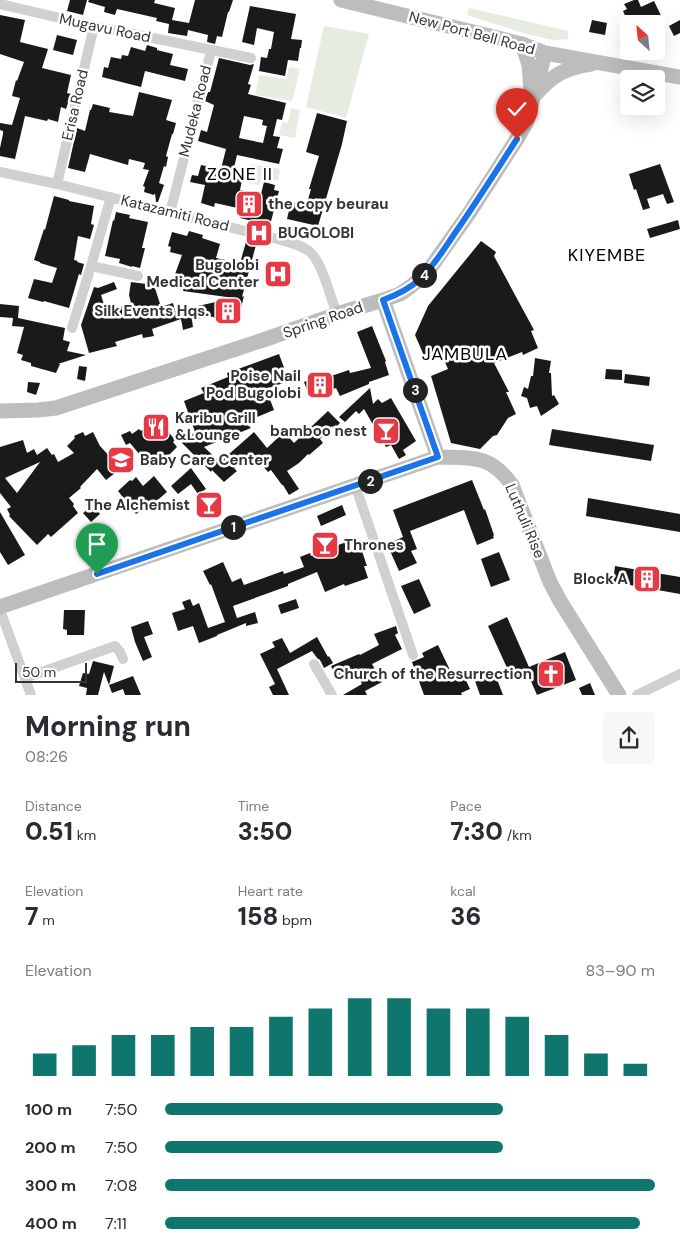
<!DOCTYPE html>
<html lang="en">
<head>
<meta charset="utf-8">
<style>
  :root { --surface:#fff; --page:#f7f7f7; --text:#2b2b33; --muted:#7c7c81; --accent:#0f766e }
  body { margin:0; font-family:"DM Sans",sans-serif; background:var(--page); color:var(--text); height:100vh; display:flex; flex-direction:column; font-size:19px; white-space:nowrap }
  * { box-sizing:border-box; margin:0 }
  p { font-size:16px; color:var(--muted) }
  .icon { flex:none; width:28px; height:28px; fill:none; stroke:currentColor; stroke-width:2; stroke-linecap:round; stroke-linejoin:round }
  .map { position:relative; height:695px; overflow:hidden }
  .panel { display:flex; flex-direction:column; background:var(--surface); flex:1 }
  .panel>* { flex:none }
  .needle { width:32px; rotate:333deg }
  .tools { position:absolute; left:620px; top:15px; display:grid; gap:10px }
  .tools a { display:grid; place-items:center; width:45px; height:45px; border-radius:5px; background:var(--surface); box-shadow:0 5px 20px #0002; font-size:25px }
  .scale { position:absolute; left:15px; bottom:12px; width:72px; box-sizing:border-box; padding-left:5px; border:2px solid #333; border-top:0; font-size:14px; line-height:18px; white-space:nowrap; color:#333; -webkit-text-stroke:4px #fff; paint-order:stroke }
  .pin { position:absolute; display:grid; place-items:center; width:42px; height:42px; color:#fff; margin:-51px -21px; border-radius:50% 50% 50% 0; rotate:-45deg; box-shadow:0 0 5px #0007 }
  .pin .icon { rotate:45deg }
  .km { position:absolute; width:25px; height:25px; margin:-12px; border-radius:50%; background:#222; color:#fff; font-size:14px; line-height:25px; text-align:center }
  .round { display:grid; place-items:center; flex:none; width:52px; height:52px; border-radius:5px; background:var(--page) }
  .head { display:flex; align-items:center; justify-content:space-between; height:85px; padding:0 25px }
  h1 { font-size:28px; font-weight:800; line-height:38px }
  .metrics { display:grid; grid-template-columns:repeat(3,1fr); gap:8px; height:85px; padding:5px 25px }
  .metrics div { display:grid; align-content:center }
  .metrics b { font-size:25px; font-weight:800 }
  .metrics small { font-size:14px; font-weight:400 }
  .metrics p { font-size:14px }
  .chart { height:140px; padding:10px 25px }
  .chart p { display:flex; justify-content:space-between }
  .chart svg { width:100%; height:90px; margin-top:5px; stroke:var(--accent); stroke-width:6 }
  ul { padding:0 25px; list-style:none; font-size:16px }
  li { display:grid; grid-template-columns:80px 60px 1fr; align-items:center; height:38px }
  li i { height:12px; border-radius:6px; background:var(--accent) }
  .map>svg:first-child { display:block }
</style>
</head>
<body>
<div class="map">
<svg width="680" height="695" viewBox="0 0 680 695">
  <rect width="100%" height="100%" fill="#fff"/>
  <path fill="#e6ecdf" d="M469,8L568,31V39L554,40L544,38L523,33L467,15Z
    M324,26L369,34L346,118L306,107Z
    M289,67L300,69L292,101L255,95L259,75L286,79Z
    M291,108L300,110L295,138L279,135L282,122L288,123Z
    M251,164L280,169L278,181L262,177L259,185L247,183Z"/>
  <path fill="#1a1a1a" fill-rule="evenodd" d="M70,0H87L83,15L67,11Z
    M89,0H155L154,3L175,8L172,20L189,23L195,0H233L229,12H228L222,37L217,36L215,44L207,42L208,35L188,30L187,36L168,33L169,24L156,21L157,18L117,9L115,15L104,12L105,7L88,2Z
    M634,0H638L641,7L654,1L665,24H631L629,19L627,20L623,11L627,9L624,4Z
    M250,6L296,14L291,39L302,40L301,48H300L298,61L288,60L285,76L259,71L261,57L267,58L269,49H271L274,32L257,28L254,45L242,42Z
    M0,15L25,20L20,42L48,49L42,68L71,75L67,93L71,94L66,109L61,107L58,122L48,119L47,121L25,116L15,159L0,156V148L3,134V131L0,130V123L12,125L20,98L12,96L16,80L17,81L24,62L0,54Z
    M592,20L607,23L605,35L589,32Z
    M680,20V33L674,36L669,26Z
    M57,35L77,40L73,55L53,50Z
    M147,45L157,48V50L173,54L170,65L188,69L185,81L145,71L141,87L102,77L104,67L108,68L111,57L121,59L122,55L128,56L131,47L145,51Z
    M219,58L250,65L254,64L248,84L251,85L248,94L286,103L282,120L277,119L273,136L280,137L277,148L283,149L279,164L237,155L233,172L243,175L240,190L261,194L264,182L275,185L274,190L279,191L270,225L240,218L242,209L215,203L214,207L201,203L205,185L190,182L192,175L198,176L201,165L221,169L226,149L198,141L201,130L207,132L214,105L205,101L208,92H210ZM244,116L263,120L262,125L267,126L263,143L239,138Z
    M139,92L172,100L166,120L176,123L173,134H172L166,156L168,157L166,167L164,166L159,183L164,185L158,202H156L155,193L154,195L144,192L145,187L143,186L149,170L143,169L145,163L129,159L128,165L90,154L85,172L68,168L77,128L85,131L90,110H91L93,104L110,108L109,112L133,116Z
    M317,113L347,121L342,144L318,226L287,219L291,202L299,204L300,201L307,203L311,189H309L319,156L306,152Z
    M660,164L674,202L667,204L663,194L647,199L650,208L643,210L636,189L634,190L629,174Z
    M54,196L69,200V201L94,206L91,224L94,225L90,239L78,236L74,260L78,261L77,262L84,264L81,275L79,274L69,308L44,301L43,302L28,298L34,279L52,283L57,268L40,263V262L34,260L44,229L45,230Z
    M116,212L130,215L129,218L148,222L142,248H145L140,268L132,266V267L119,263L120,259L105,256L113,220L114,221Z
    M678,220L680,229L650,238L647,229Z
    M189,231L203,235L202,238L220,244L216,258L240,263L246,242L256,245L242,297L244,296L238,320L228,317L227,321L209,316V318H201L192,320L193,327L183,330L181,319L152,329L154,336L143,338L142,334L115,342L117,346L89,353L81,325L94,287L98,288L114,282L117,289L101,295L106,311L123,306L127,318L128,304L131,303L129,295L131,282L154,285L161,307L173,303L175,311L234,298L183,291L185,280L174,277L182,255L170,252L171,247L168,246L172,232L187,236Z
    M481,241L496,252L494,256L534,330L531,331L538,348L523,355L522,352L494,363L509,392H506L516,414L508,418L497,435L493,436L480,449L451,443L431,376L448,369L441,353L425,358L415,335L428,306Z
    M0,304L19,306L18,318L65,328L63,340L70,342L67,351L86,355L58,364H60L56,373L31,366V363L21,360L23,355L17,353L24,327L12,326L13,318L0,317Z
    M372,326L386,361L385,362L389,375L369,382V384L340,396L336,388L310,398L304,382L330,372L331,376L349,370L350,373L371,368L357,332Z
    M279,354L289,381L266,389L274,410L245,422L251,428L204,447L220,462L254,432L267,448L284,432L294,443L328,411L340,423L334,429L332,426L320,439L323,443L309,455L308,454L299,463L287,471L299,489L289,495L283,485H282L271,470L268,472L252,453L234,468L237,471L224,482L212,470L211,472L182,443L195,432L184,401L204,393L201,388L228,377L227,373Z
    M535,358L551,361L549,373H551L552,396L554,395L559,404L541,416L537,406L530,408L527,398L521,396L524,387L528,389L531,376H533Z
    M79,366L87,367L85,381L77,379Z
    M606,369L622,370V380L605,379Z
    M625,374L650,377L649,386L624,383Z
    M28,382L40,383L36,395L27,392Z
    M370,388L373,404L378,399L382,403L391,398L416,441L403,450L406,455L399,459L391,445L386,447L364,409L359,414L356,411L345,422L339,417Z
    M158,416L169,428L167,430L175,440L173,442L177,447L166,458L164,456L150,467L130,443L126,445L121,435L130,431L132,434L139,429L141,431Z
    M552,429L654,445L651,461L549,445Z
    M83,432L85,436L93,432L100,446L112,459L111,460L119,470L106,480L97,469L80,487L81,488L69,498L74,504L73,506L78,513L51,537L48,534L37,545L9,516L10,515L7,509L11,507L0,493V447L23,440L27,453L34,449L37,455L47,448L52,455L54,454L58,462L74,453L67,446L75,438L74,436ZM40,462L17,493L5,478Z
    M191,468L206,489L198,494L191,484L178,494L171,486Z
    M154,476L167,492L153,504L152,502L136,514L118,491L130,480L132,481L136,477L143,486Z
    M472,480L484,510L485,509L494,535L493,536L494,538L477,545L464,510L410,531L417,549L411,551L417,563L399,571L387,544L403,537L393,510Z
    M588,498L680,514V532L586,516Z
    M93,505L100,514L91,522L83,513Z
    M342,505L346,515L321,526L317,516Z
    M0,512L25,555L8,565L0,552Z
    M349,541L350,545L359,542L367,566H364L368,578L345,586L344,584L325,592L317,572L288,584V586L233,606L237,618L255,612L258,623L246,626V623L217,635V636L199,643L193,626L178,631L172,613L185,609L182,602L190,599L193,606L199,603L208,628L225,622L211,584L210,585L203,571L223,562L232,582L241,578L244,585L283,571L284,574L304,567L300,557L310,553L311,556L330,549V548Z
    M499,552L510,580L491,587L481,559Z
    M615,566L680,577V594L613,582Z
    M419,579L431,606L414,614L401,586Z
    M296,599L299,608L281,614L278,605Z
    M64,610H85L84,635H67V630L63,629Z
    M507,617L529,667L565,652L576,680L537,695L527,672L512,679L488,626Z
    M148,621L153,634L144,637L152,657L143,661L135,642L131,627Z
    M396,626L398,633L395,635L402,649L372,664L382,682L365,691L367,695H343L362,684L355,670L337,678L331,666L359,654L360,655L379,645L374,634Z
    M317,637L328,657L329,656L333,663L324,668L320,660L317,658L312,651L277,669L289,695H273L269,687L275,684L260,654L275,647L272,642L282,638L290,653Z
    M438,645L449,668L451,682L464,676L470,689L461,693L462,695H424L412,662L424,657L422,653Z
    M93,661L114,666L109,685L104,672L98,695H86L87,688L79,686L83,673L89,674Z
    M495,674L503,695H480L475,681Z
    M133,676L141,695H125L123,689L112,693L109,685Z
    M590,683L595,695H582L579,688Z"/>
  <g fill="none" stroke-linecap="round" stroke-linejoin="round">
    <path stroke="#d0d0d0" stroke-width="10" d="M0,4L94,26L251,58
      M0,172L57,184L277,239C288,242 302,245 310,252C322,262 331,299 337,314
      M57,184L94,26
      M170,213L211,51
      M91,266L138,276
      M72,328L91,266L111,197
      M355,485L413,655
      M0,610L31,695
      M314,664L332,695
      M25,678L115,646L120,652L123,659
      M637,695L680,674"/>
    <path stroke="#bdbdbd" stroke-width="15" d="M341,0L522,44L545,53L680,77
      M522,44L529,65L531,91
      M536,94C553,74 566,68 591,64
      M383,300L438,457C472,458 490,454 512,485L550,582L560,601L619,695
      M0,411L38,410L56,408L269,338L337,314L383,300L400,294L410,287L420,279L431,267L470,212L517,139L527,121L545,53
      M0,607L438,457"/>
  </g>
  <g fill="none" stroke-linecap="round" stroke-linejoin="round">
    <g stroke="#fff" stroke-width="10">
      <path id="route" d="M97,574L438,457L383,300C397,295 409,289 420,279C434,266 444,249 455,233C476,203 496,171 517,139"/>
    </g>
    <use href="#route" stroke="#1a73e8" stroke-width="6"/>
  </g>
  <defs>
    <g id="building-square" transform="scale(1.4375)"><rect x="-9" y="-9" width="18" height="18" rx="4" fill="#e63946" stroke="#fff"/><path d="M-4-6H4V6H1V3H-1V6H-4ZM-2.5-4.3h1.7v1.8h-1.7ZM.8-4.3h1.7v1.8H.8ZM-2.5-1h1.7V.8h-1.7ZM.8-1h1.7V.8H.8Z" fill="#fff"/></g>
    <g id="hospital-square" transform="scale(1.4375)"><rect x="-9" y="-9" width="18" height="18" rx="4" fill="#e63946" stroke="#fff"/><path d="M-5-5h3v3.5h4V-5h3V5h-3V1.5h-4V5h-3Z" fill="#fff"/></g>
    <g id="restaurant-square" transform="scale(1.4375)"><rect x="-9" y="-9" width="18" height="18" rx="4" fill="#e63946" stroke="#fff"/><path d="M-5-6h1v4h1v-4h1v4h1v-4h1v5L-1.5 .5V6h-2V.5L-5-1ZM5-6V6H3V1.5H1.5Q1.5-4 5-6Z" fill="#fff"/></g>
    <g id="bar-square" transform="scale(1.4375)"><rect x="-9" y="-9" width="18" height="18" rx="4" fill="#e63946" stroke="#fff"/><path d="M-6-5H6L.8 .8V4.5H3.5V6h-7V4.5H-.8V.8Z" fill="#fff"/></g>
    <g id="school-square" transform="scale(1.4375)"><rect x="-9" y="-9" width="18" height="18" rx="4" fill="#e63946" stroke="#fff"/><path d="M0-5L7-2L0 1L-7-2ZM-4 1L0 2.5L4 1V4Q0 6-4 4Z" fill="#fff"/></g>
    <g id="church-square" transform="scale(1.4375)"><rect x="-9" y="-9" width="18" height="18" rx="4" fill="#e63946" stroke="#fff"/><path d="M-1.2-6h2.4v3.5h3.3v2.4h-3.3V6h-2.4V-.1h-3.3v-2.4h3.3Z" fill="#fff"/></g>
  </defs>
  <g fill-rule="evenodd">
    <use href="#building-square" x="249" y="204"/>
    <use href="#hospital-square" x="259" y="233"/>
    <use href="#hospital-square" x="278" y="274"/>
    <use href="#building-square" x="228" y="311"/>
    <use href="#building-square" x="320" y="385"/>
    <use href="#restaurant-square" x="156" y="427"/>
    <use href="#bar-square" x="386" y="431"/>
    <use href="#school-square" x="121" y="460"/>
    <use href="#bar-square" x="209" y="505"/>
    <use href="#bar-square" x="325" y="545"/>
    <use href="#building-square" x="647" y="579"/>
    <use href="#church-square" x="551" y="674"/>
  </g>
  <g text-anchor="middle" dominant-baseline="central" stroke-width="5" stroke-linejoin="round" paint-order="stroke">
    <g font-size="15" fill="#333" stroke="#fff">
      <text transform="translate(105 28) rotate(12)">Mugavu Road</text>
      <text transform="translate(472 33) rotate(15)">New Port Bell Road</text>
      <text transform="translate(75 105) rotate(-77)">Erisa Road</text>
      <text transform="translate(195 111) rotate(-76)">Mudeka Road</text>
      <text transform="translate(175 213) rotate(14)">Katazamiti Road</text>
      <text transform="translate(323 320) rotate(-19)">Spring Road</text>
      <text transform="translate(525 521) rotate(67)">Luthuli Rise</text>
    </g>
    <g font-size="15" font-weight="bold" fill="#333" stroke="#fff" text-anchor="end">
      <text x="268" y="204" text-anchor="start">the copy beurau</text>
      <text x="278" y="233" text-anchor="start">BUGOLOBI</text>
      <text x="259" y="265">Bugolobi<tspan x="259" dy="17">Medical Center</tspan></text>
      <text x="209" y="311">Silk Events Hqs.</text>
      <text x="301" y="376">Poise Nail<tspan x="301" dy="17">Pod Bugolobi</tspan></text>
      <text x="175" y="418" text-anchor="start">Karibu Grill<tspan x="175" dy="17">&amp;Lounge</tspan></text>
      <text x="367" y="431">bamboo nest</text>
      <text x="140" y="460" text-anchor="start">Baby Care Center</text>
      <text x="190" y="505">The Alchemist</text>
      <text x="344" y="545" text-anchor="start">Thrones</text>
      <text x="628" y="579">Block A</text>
      <text x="532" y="674">Church of the Resurrection</text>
    </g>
    <g font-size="18" letter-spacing="1" fill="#000" stroke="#fff">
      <text x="240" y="174">ZONE II</text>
      <text x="607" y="255">KIYEMBE</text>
      <text x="465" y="354">JAMBULA</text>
    </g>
  </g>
</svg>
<div class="tools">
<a><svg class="needle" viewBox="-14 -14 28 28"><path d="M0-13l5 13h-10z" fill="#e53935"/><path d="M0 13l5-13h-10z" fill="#7c7c81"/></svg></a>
<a><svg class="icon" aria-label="layers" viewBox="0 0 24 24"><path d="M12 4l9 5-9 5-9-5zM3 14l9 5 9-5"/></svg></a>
</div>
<div class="scale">50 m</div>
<div class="pin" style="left:97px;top:574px;background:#1e9e55"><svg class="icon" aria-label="arrive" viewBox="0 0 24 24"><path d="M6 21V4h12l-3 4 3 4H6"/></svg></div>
<div class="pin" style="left:517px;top:139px;background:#d93025"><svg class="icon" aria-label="check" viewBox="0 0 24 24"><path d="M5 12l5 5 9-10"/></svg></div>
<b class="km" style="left:233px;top:527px">1</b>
<b class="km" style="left:370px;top:481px">2</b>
<b class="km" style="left:415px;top:390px">3</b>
<b class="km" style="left:424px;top:275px">4</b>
</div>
<section class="panel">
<div class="head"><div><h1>Morning run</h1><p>08:26</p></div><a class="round"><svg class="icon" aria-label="share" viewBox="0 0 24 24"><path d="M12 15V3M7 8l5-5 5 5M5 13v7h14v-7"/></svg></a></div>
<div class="metrics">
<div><p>Distance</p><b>0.51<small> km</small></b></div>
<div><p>Time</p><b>3:50</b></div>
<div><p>Pace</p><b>7:30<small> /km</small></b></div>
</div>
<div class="metrics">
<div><p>Elevation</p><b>7<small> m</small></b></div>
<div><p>Heart rate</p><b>158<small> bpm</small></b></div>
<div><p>kcal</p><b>36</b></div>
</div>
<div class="chart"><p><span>Elevation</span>83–90 m</p>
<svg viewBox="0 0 160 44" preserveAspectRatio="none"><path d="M5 44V33M15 44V29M25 44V24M35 44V24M45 44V20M55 44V20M65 44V15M75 44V11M85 44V6M95 44V6M105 44V11M115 44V11M125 44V15M135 44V24M145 44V33M155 44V38"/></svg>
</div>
<ul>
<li><b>100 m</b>7:50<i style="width:69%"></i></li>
<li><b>200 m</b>7:50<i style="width:69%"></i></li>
<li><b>300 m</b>7:08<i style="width:100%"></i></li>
<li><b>400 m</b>7:11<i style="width:97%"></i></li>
</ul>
</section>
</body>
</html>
